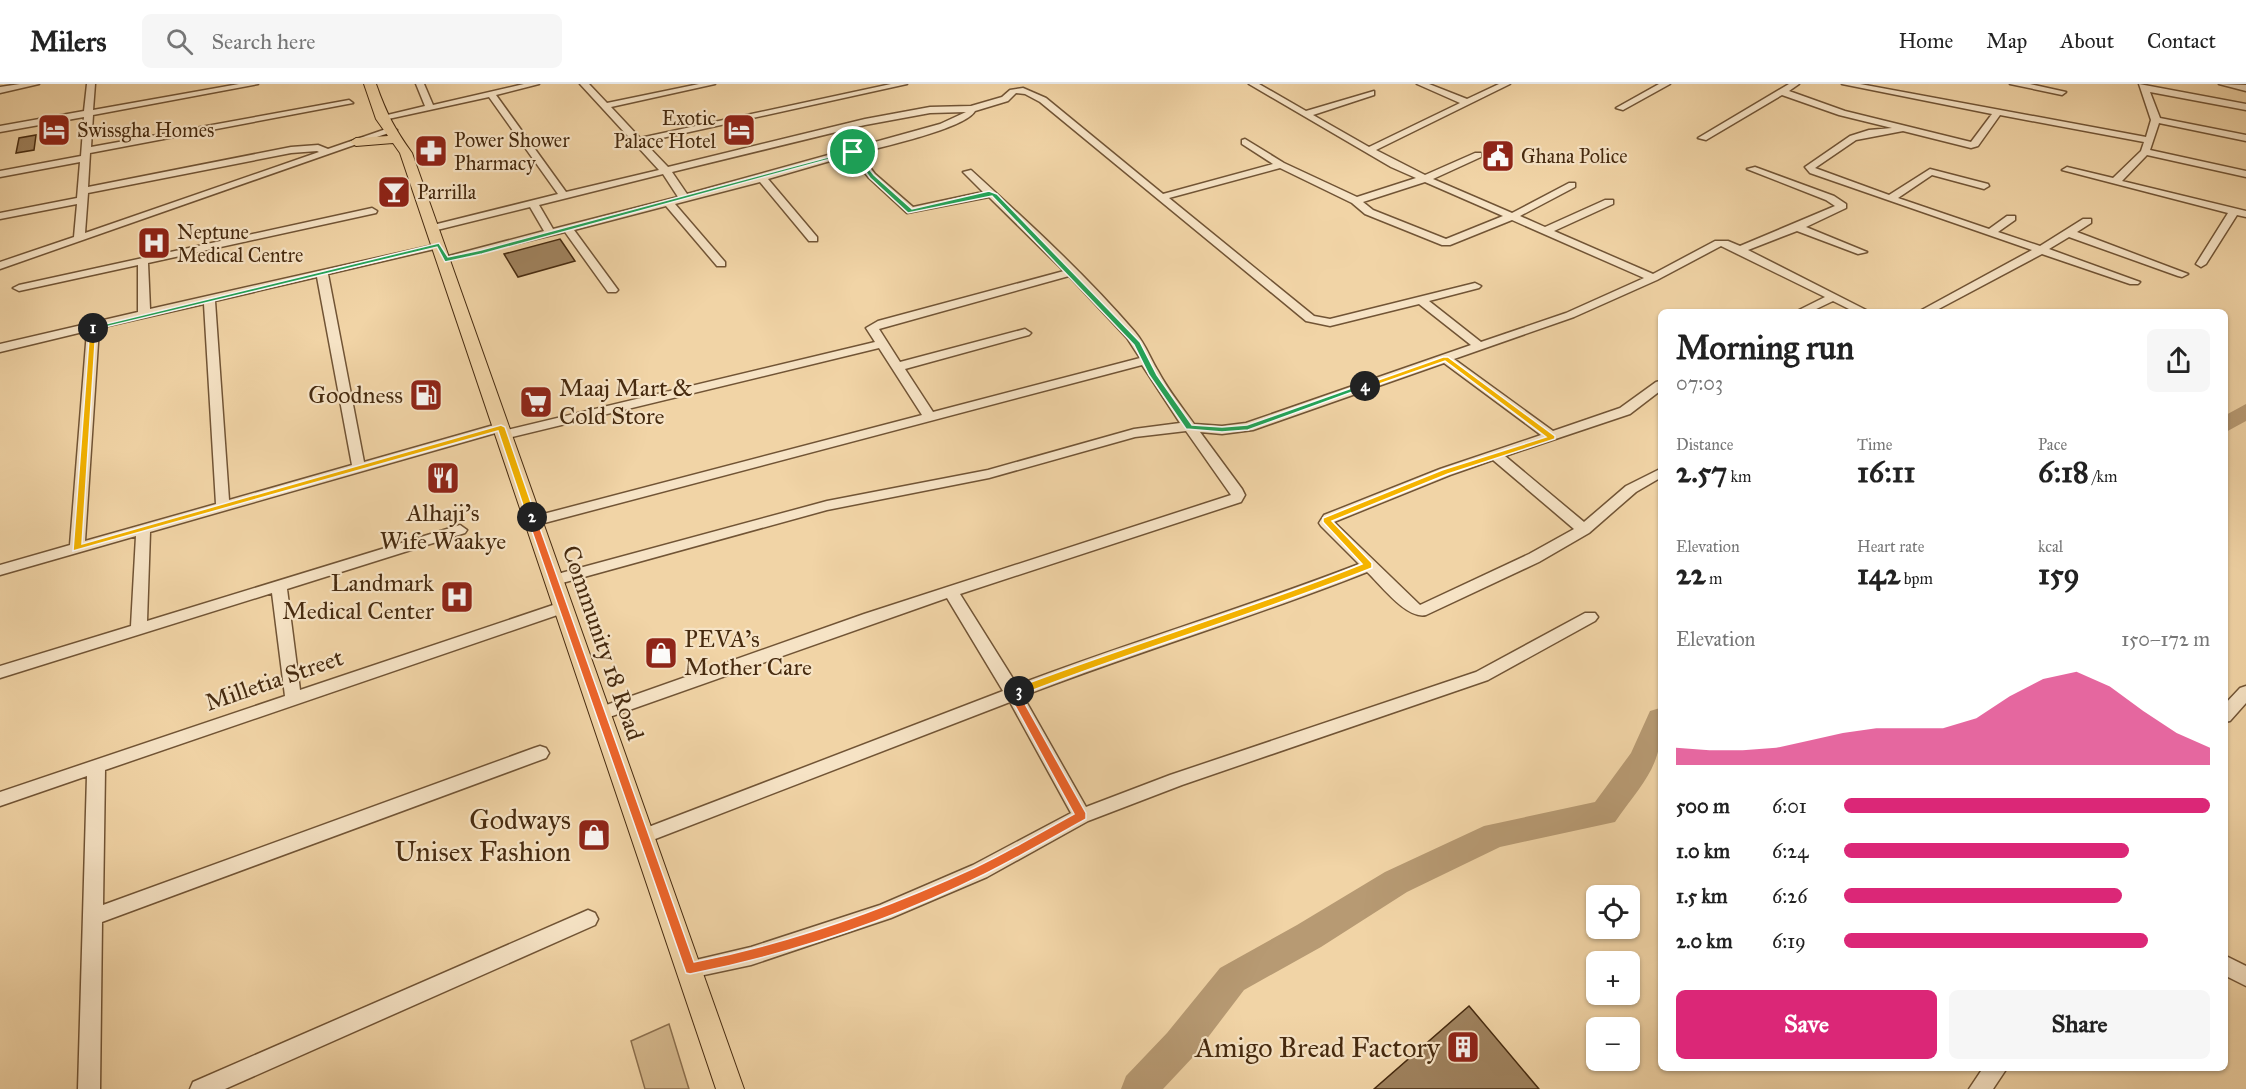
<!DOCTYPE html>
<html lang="en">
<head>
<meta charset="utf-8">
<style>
  :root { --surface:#fff; --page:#f6f6f6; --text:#222; --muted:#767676; --line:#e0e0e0; --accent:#db2777 }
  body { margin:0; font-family:"IM FELL Great Primer",serif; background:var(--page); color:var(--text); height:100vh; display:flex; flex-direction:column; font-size:22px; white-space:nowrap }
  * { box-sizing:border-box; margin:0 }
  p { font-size:20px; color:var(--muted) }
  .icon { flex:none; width:33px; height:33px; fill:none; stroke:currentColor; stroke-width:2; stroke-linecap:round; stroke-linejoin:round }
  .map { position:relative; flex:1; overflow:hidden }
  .sheet { position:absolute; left:1658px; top:225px; width:570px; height:762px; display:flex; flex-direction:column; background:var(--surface); border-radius:9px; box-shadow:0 2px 4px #0004 }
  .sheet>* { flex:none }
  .buttons { position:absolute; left:1586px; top:801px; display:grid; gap:12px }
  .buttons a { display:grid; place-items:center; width:54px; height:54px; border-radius:9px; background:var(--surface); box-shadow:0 2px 4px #0004; font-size:30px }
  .pin { position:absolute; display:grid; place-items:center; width:51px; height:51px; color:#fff; margin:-26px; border:3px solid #fff; border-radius:50%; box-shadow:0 2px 6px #0007 }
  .km { position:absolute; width:30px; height:30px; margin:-15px; border-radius:50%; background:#222; color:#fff; font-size:16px; line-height:30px; text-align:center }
  .round { display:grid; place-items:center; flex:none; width:63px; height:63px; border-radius:9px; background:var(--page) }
  .overview { display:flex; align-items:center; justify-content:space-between; height:102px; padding:0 18px }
  h1 { font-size:33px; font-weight:700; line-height:45px }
  .stats { display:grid; grid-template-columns:repeat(3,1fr); gap:9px; height:102px; padding:6px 18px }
  .stats div { display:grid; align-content:center }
  .stats b { font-size:30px; font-weight:700 }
  .stats small { font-size:16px; font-weight:400 }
  .stats p { font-size:16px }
  .chart { height:168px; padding:12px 18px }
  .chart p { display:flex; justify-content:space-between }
  .chart svg { width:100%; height:108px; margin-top:6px; fill:var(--accent); opacity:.7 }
  .primary-button { display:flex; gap:12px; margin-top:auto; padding:12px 18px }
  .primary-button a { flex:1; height:69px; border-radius:9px; background:var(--accent); color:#fff; font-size:24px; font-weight:700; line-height:69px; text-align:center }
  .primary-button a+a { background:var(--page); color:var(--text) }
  ul { padding:0 18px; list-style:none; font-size:20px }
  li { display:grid; grid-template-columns:96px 72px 1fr; align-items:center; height:45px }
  li i { height:15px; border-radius:8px; background:var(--accent) }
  header { display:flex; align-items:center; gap:36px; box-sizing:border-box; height:84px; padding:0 30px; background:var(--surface); border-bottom:2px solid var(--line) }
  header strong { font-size:28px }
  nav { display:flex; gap:33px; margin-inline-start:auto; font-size:21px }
  .search { width:420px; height:54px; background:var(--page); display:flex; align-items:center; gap:15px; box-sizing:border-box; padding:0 21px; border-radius:9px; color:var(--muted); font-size:22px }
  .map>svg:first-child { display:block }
</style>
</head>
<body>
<header>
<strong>Milers</strong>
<div class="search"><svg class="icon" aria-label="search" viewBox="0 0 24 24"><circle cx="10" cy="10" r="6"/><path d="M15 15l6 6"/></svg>Search here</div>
<nav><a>Home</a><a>Map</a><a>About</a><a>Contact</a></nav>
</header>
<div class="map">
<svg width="2246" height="1005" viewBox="0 0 2246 1005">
  <rect width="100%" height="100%" fill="#f1d4a6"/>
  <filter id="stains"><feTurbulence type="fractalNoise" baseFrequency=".00333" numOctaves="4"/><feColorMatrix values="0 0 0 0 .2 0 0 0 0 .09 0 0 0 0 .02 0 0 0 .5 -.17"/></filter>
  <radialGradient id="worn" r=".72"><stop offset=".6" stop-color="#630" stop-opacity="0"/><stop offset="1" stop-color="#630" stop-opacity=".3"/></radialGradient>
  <path fill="#d4b78c" stroke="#8d704e" stroke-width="1.5" d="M669,940L689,1005H645L631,957Z"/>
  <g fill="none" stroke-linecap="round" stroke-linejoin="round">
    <path fill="#b79a73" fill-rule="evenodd" d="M2246,320V337L2224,349V332Z
      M1660,624C1666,680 1645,695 1615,738L1500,763L1407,808L1321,863L1244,906L1193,973L1163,1005H1121L1126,992L1167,949L1220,884L1297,841L1385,788L1484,742L1595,718L1631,669L1650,627Z"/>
  </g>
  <path fill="#9f825e" stroke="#462a0f" stroke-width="1.5" d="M36,51L34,66L16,69L19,54Z
    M560,155L575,177L518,193L504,170Z
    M1469,922L1539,1005H1374Z"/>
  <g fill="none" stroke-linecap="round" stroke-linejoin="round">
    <g stroke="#715435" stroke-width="3">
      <path id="minor" d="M20,0H39L0,9V3Z
        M87,0H95L93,26L239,0H258L93,31L91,63L349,16L353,19L90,69L88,103L291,63L318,61L328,65L389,44L397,46L0,185V178L74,153L77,120L0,135V129L77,114L80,78L0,93V87L81,72L84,33L0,48V42L84,27ZM317,67L319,68L85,149L88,109L291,69Z
        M416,0H424L433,21L524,0H539L496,11L566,108L659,86L580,0H589L607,19L699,0H715L611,23L640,54L891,0H907L644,58L668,83L865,35L930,23L971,22L1002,13L1010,6L1023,4L1046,14L1163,110L1273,80L1242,60V56L1245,55L1284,79L1357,113L1416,94L1391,83L1249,0H1259L1306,27L1374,7V11L1313,31L1369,63L1460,19L1417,0H1429L1467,15L1499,0H1510L1376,66L1425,91L1475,69H1481V73L1433,95L1512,129L1569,99H1575V103L1520,132L1545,143L1605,116H1613V120L1554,147L1653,190L1715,157H1728L1740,162L1835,122L1826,116L1747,85L1755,83L1834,112L1846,120V124L1806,143L1867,168L1858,170L1797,147L1748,166L1870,228H1855L1833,217L1810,228H1795L1825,213L1721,162L1657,196L1574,233L1454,275L1553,347L1620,324L1656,298L1660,297V307L1630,330L1505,372L1584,438L1626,402L1660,385V394L1636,408L1589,449L1539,478L1426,531C1407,536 1380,500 1367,488C1254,533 1137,568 1023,612L1086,723L1170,691L1476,588L1585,529H1595L1598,533L1595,537L1488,596L1182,701L1088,737L987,793L891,834L751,881L690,894L683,891L680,885L683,879L751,863L880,821L973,781L1071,729L1010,618L650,757L644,760L638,757L635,752L638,747L1003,607L947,514L601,636L595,635L593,630L595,625L864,530L1231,411L1186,347L1135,353L989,394L827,426L555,501L550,500L548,496L550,492L827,417L988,386L1134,345L1180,339L1142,281L533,442L528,440L526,437L528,434L922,331L879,264L504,355L497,351L499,348L875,258L866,244L878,237L1064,187L989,113L907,129L869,94L851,71L768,95L817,153V157H809L760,98L675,120L725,178V182H717L666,122L574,146L618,206L616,208H608L565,148L441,178V174L544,147L530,123L433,147L429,146V142L558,110L489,13L379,37V33L425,22ZM1016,9L1025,10L1040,18L1306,237L1330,242L1419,220L1471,261L1246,339L1222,342L1194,340C1182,323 1168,306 1158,287C1150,274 1146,261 1135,248C1085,190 1028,138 971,86L963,88L983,108L913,123L875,90L859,69C882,63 966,44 975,27L1008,17ZM966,28L940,40L687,110L672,88L865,41L930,29ZM1280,84L1352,119L1365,130L1442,161H1450L1512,136L1644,194L1566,229L1481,258L1429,217L1479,204L1481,202L1475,199L1330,235L1314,232L1169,114ZM663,90L678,113L553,145L539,121ZM1425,98L1503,132L1446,155L1373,126L1363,118ZM1069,192L1127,254L1140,274L933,328L905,285L1029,251L1031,249L1025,245L900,278L879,245ZM1444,279L1541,351L1440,385L1324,431L1319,439L1321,442L1359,480C1246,524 1130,558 1017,601L960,510L1241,418L1245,411L1242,405L1200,348L1222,350L1253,346ZM1493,376L1574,445L1529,470L1420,521L1334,438L1450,391Z
        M1659,0H1670L1623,26L1616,24Z
        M1789,0H1799L1789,7L1845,27L1971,58L1992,30L1842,0H1860L2146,53L2151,36L2139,0L2246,20V26L2150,8L2160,34L2246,51V57L2159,39L2150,66L2246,87V93L2147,71L2122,97L2246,127V133L2237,131L2206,180L2201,183L2196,180L2228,129L2062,86L2067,83L2113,94L2141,67L2144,58L2000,31L1978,62L1971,64L1903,47L1856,56L1815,84L1889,111L1930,85L1988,100L1989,102L1984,105L1932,91L1898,114L1989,145L2007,132H2015V136L1998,148L2040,162L2083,135H2091V139L2077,148L2188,190L2182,193L2178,192L2069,153L2049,165L2140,198L2138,200H2130L2042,170L1933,228H1918L2032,166L1810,89L1805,83L1850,52L1869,46L1892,44L1839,31L1782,11L1706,56L1698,54Z
        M2010,0H2030L2066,8L2062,11Z
        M2219,0L2246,1V7Z
        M372,124L377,127L376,129L148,179L150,225L443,159V163L328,190L364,378L501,339L507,343L506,346L150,448L147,537L460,441L467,446L465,449L287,505L300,606L559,519L564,518L572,523L569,527L105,686L103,821L534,664L540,662L546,664L549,669L546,674L102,838L100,1005H78L87,692L0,722V708L285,612L272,509L0,594V582L131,542L136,452L0,491V481L70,461L87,247L0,268V260L138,228V181L19,207L13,204L19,201ZM317,193L352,381L229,416L215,217ZM204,220L216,420L85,457L99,244Z
        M2246,602V619L2230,637L2224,638V621L2240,604Z
        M588,826L595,829L598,835L595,841L225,1005H190L193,998Z
        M2224,871L2246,882V902L2224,891Z
        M1983,984H2007L1993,1005H1969Z"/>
    </g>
    <g stroke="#462a0f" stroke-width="2">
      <path id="major" d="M364,0H376C387,31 395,45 412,69L744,1005H716L400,69L393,59L356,62L350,58L356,54L388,52L376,35Z"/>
    </g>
    <use href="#minor" fill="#f6e3c5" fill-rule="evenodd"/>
    <use href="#major" fill="#f1d4a6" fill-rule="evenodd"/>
  </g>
  <path fill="#22a559" stroke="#fff" stroke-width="1.5" d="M851,67L856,68L482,170L445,178L437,163L93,246L89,244L439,159L448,173L481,166Z"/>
  <path fill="#f5b400" stroke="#fff" stroke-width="1.5" d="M90,242L96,244L82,460L501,341L505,343L536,433L532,436L527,433L498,347L73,467Z"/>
  <path fill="#f0652b" stroke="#fff" stroke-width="1.5" d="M532,430L536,433L694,878C791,859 885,825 974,784C1008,768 1041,748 1074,730L1008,609L1015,604H1023L1024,607L1020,611L1086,729V735C1052,754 1019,773 985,790C892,836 791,870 690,890L686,889L527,433Z"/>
  <path fill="#f5b400" stroke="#fff" stroke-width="1.5" d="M1443,273H1448L1555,352V355L1448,390L1332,437L1372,479V484C1257,530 1138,565 1023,610H1015V604C1130,560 1248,526 1362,480L1323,438V434L1442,386L1546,353L1445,277L1368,304L1361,302Z"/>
  <path fill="#22a559" stroke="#fff" stroke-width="1.5" d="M851,67H855L874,91L912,125L989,107L997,110L1140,258L1157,291L1192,341L1222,343L1247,341L1363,300L1369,302L1248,346L1222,348L1186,345L1149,291L1134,261L992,112L908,129L870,94Z"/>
  <defs>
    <g id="hotel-square" transform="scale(1.725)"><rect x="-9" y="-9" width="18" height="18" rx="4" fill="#8f2418" stroke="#f6e3c5"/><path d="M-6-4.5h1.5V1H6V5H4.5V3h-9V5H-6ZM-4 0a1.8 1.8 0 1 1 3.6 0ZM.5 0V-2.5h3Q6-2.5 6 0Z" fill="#fff"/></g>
    <g id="pharmacy-square" transform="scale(1.725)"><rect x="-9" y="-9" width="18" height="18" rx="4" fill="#8f2418" stroke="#f6e3c5"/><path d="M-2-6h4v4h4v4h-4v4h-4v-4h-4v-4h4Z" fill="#fff"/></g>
    <g id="civic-square" transform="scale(1.725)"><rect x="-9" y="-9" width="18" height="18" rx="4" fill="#8f2418" stroke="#f6e3c5"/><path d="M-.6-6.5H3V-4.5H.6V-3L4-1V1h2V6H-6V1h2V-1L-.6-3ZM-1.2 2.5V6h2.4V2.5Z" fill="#fff"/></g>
    <g id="bar-square" transform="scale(1.725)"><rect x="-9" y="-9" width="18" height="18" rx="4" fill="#8f2418" stroke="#f6e3c5"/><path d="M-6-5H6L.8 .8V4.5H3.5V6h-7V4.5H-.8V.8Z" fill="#fff"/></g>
    <g id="hospital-square" transform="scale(1.725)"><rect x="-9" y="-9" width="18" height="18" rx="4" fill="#8f2418" stroke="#f6e3c5"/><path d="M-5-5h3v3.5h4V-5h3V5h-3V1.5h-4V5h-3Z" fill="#fff"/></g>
    <g id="fuel-square" transform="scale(1.725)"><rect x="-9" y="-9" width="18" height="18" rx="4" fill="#8f2418" stroke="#f6e3c5"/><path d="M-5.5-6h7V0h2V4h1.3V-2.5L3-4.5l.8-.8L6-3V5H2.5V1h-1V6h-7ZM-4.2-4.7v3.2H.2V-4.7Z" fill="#fff"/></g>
    <g id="supermarket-square" transform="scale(1.725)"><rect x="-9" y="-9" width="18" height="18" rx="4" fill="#8f2418" stroke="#f6e3c5"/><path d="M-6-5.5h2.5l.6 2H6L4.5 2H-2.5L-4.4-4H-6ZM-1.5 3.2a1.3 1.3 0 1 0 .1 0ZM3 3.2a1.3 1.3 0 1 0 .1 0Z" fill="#fff"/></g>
    <g id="restaurant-square" transform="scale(1.725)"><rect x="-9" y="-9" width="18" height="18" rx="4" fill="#8f2418" stroke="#f6e3c5"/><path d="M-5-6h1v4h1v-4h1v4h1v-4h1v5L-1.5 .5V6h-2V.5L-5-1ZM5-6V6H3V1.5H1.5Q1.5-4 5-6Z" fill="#fff"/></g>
    <g id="shop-square" transform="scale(1.725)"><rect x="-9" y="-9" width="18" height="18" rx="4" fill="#8f2418" stroke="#f6e3c5"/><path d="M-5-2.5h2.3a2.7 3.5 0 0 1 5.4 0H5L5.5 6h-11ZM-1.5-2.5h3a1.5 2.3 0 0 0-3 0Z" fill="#fff"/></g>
    <g id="building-square" transform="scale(1.725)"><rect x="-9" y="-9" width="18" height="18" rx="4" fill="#8f2418" stroke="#f6e3c5"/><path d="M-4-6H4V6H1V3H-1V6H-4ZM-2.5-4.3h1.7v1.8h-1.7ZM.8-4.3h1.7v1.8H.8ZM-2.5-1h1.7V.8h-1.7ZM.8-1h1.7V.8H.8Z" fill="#fff"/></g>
  </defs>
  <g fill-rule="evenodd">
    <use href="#hotel-square" x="54" y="46"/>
    <use href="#hotel-square" x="739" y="46"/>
    <use href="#pharmacy-square" x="431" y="67"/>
    <use href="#civic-square" x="1498" y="72"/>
    <use href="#bar-square" x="394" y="108"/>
    <use href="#hospital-square" x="154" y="159"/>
    <use href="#fuel-square" x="426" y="311"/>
    <use href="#supermarket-square" x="536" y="318"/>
    <use href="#restaurant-square" x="443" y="394"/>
    <use href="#hospital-square" x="457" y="513"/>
    <use href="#shop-square" x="661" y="569"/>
    <use href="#shop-square" x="594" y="751"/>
    <use href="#building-square" x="1463" y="963"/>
  </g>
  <g text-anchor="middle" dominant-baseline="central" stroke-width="4.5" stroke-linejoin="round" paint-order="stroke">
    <g font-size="20" fill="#462a0f" stroke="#f6e3c5" text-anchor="start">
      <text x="716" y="34" text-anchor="end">Exotic<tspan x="716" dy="23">Palace Hotel</tspan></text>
      <text x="77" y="46">Swissgha Homes</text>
      <text x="454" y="56">Power Shower<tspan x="454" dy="23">Pharmacy</tspan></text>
      <text x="1521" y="72">Ghana Police</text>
      <text x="417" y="108">Parrilla</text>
      <text x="177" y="148">Neptune<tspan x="177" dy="23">Medical Centre</tspan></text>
    </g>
    <g font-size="24" fill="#462a0f" stroke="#f6e3c5" text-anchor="start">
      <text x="559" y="304">Maaj Mart &amp;<tspan x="559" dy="28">Cold Store</tspan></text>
      <text x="403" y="311" text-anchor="end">Goodness</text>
      <text x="443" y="429" text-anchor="middle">Alhaji’s<tspan x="443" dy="28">Wife Waakye</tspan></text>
      <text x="434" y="499" text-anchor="end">Landmark<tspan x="434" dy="28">Medical Center</tspan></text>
      <text x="684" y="555">PEVA’s<tspan x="684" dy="28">Mother Care</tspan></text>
    </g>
    <g font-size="24" fill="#462a0f" stroke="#f6e3c5">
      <text transform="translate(603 559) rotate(71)">Community 18 Road</text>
      <text transform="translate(274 596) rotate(-19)">Milletia Street</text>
    </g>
    <g font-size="28" fill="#462a0f" stroke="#f6e3c5" text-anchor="end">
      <text x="571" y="735">Godways<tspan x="571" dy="32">Unisex Fashion</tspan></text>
      <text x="1440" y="963">Amigo Bread Factory</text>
    </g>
  </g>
  <rect width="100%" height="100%" filter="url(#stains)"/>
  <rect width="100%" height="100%" fill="url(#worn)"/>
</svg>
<div class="buttons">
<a><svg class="icon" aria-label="locate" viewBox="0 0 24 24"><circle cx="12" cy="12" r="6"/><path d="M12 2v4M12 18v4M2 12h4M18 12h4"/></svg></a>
<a>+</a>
<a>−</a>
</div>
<div class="pin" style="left:853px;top:68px;background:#1e9e55"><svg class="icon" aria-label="arrive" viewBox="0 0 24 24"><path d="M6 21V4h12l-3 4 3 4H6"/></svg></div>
<b class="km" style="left:93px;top:244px">1</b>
<b class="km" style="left:532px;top:433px">2</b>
<b class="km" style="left:1019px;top:607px">3</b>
<b class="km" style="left:1365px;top:302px">4</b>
<section class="sheet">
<div class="overview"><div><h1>Morning run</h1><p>07:03</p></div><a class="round"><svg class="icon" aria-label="share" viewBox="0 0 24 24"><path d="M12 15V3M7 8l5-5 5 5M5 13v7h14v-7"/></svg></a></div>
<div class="stats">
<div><p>Distance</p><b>2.57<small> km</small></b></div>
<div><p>Time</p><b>16:11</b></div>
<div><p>Pace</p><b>6:18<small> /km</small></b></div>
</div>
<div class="stats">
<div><p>Elevation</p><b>22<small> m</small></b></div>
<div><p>Heart rate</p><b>142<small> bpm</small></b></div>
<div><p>kcal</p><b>159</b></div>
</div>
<div class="chart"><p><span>Elevation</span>150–172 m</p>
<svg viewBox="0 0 160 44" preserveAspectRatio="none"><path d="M0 44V37L10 38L20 38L30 37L40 34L50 31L60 29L70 29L80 29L90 25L100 16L110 9L120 6L130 12L140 22L150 31L160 37V44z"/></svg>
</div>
<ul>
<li><b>500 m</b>6:01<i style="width:100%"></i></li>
<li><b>1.0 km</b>6:24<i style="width:78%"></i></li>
<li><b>1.5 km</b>6:26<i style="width:76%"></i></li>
<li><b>2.0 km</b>6:19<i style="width:83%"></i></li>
</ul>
<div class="primary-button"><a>Save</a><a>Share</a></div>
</section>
</div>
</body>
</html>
